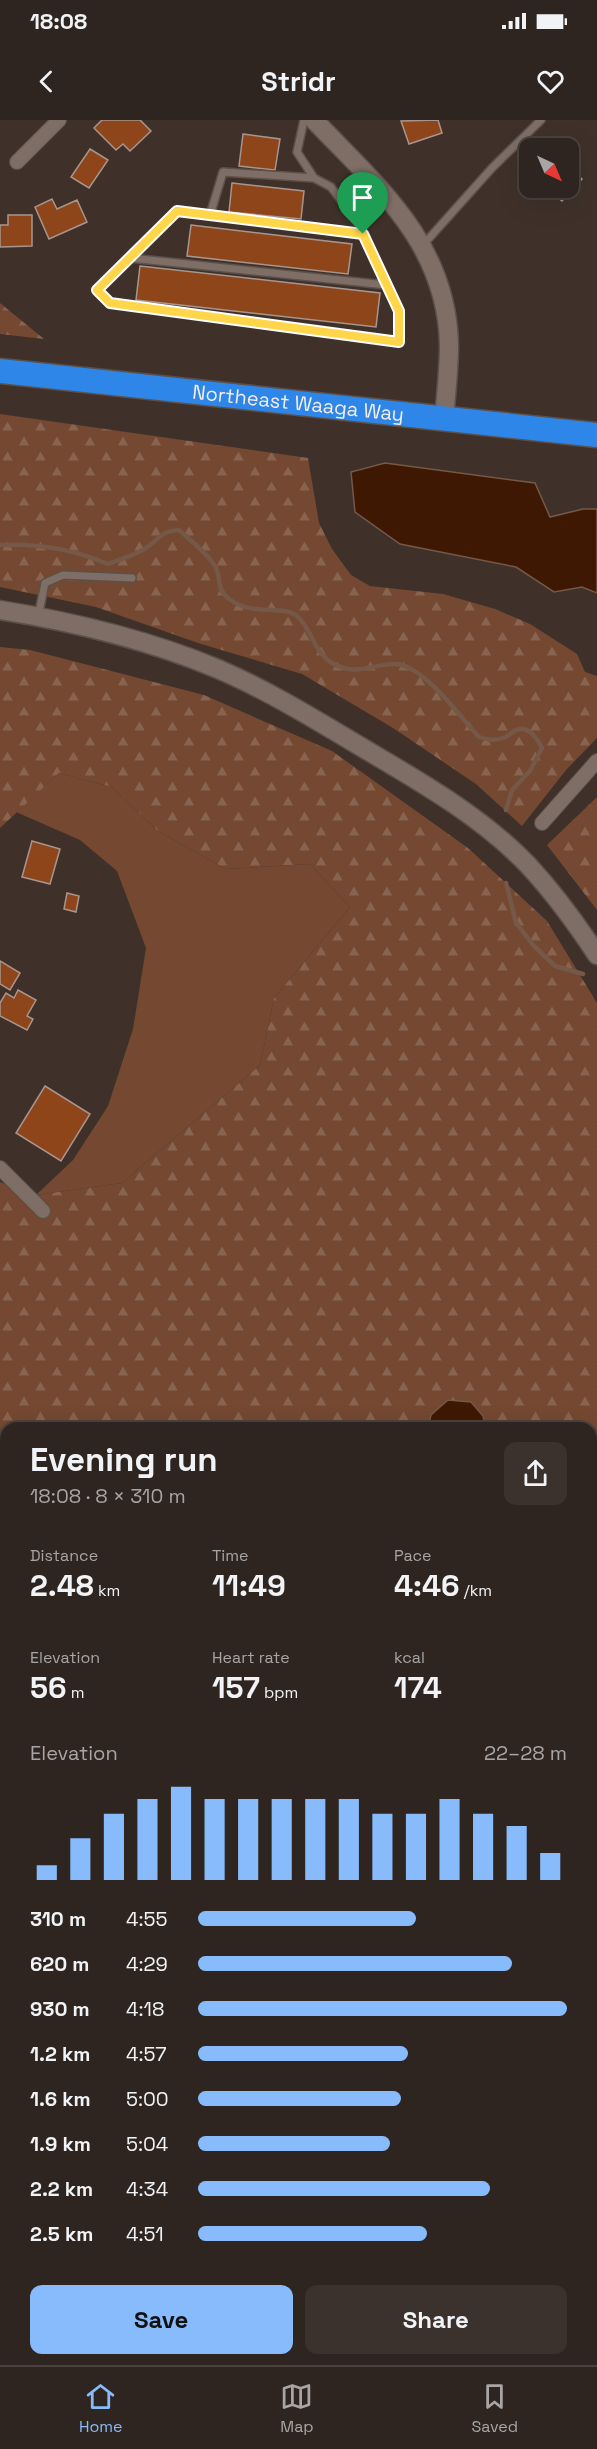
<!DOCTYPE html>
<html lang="en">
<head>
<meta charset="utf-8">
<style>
  :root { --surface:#2f2520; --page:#3b312d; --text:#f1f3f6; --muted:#a7a5a5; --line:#4a423e; --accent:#87bbfb }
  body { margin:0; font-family:"Space Grotesk",sans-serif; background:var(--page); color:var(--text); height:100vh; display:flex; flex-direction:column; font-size:22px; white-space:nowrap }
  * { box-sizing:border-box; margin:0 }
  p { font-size:20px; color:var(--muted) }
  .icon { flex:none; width:33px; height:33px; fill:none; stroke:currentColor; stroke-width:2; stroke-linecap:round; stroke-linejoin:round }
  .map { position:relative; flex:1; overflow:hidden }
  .sheet { position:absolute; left:0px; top:1302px; width:597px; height:944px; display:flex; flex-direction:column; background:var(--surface); border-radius:18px 18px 0 0; box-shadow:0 6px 24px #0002,0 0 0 2px var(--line) }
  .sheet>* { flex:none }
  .needle { width:39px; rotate:136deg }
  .fabs { position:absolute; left:519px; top:18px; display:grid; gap:12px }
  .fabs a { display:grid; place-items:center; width:60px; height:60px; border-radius:12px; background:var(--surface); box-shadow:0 6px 24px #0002,0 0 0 2px var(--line); font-size:30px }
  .pin { position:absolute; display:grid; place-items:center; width:51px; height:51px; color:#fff; margin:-62px -26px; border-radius:50% 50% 50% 0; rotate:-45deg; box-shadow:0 0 6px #0007 }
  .pin .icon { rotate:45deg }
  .round { display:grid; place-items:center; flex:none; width:63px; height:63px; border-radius:12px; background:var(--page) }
  .headline { display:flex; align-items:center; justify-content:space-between; height:102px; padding:0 30px }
  h1 { font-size:33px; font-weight:700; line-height:45px }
  .figures { display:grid; grid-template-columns:repeat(3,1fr); gap:9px; height:102px; padding:6px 30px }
  .figures div { display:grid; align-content:center }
  .figures b { font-size:30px; font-weight:700 }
  .figures small { font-size:16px; font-weight:400 }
  .figures p { font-size:16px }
  .chart { height:168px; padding:12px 30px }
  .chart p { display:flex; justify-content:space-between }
  .chart svg { width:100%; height:108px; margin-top:6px; stroke:var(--accent); stroke-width:6 }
  .primary-button { display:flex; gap:12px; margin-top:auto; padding:12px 30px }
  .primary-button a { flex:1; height:69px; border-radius:12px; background:var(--accent); color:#111; font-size:24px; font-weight:700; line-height:69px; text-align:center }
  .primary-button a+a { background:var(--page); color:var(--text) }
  ul { padding:0 30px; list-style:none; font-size:20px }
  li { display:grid; grid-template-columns:96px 72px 1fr; align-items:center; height:45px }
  li i { height:15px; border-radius:8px; background:var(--accent) }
  .status { display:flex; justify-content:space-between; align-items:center; height:42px; padding:0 30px; background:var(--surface); direction:ltr }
  .status svg { height:16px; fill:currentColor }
  header { display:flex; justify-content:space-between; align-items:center; height:78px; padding:0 30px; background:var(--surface); font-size:27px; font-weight:700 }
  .tab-bar { display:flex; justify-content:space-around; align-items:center; height:84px; border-top:2px solid var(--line); background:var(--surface); font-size:16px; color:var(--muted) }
  .tab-bar a { display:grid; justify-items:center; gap:3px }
  .tab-bar .selected { color:var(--accent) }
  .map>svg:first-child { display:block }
</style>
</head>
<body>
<div class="status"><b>18:08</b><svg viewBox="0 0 49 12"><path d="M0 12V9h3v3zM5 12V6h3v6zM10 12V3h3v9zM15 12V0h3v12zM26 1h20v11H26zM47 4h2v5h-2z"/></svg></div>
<header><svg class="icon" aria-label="back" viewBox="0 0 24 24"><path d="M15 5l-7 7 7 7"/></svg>Stridr<svg class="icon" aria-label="heart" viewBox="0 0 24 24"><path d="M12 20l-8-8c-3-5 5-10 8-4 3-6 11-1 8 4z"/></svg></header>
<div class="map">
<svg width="597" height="2245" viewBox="0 0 597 2245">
  <defs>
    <pattern id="forest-firs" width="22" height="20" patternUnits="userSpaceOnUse" patternTransform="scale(1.5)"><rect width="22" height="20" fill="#744831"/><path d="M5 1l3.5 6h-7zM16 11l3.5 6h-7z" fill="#88634f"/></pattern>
  </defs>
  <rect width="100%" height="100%" fill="#3f312a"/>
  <path fill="#744831" d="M59,653L112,667L158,711L226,749L310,744L350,787L274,878L260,945L122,1063L36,1075L73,1040L108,986L133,909L146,828L117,751L80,720L16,692Z"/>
  <path fill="url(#forest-firs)" d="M0,183L44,219L0,214Z
    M0,294L308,338L319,403L332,429L351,455L370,466L443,474L495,489L530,504L577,534L585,552L597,556V618L566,650L522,706L476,664L393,608L302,554L198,523L96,487L0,467Z
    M0,527L30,530L204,575L332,631L468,728L547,801L597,883V1382L591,1386V1308H485L483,1296L431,1295L428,1308H6V1528L0,1529V1062L36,1075L122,1063L260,945L274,878L350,787L310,744L226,749L158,711L112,667L59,653L0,708Z
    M597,677V790L547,725Z
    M597,1427V1665L591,1669V1431Z
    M6,1828V2083L0,2084V1833Z
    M0,2178L6,2186V2240H179L187,2245H7L0,2236Z"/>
  <path fill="#3e1802" stroke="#755847" stroke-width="1.5" d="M385,343L535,363L550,397L583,389H597V473L582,467L554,472L516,447L400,424L355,392L351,352Z
    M448,1280L471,1282L483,1296L485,1308H428L431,1295Z
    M6,1528V1731L0,1735V1529Z"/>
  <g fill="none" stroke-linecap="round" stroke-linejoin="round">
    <path stroke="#755847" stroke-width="4.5" d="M0,425C39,423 73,429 108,444C119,440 131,436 141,431C157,423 158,411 179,410C191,421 207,433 215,446C223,461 214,469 232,481C255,496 284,485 297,496C313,510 313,532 332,543C357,557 371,544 394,544C422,543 461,598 479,617C487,620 495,621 503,618C508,617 511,612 516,610C528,605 537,618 542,628L530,651L512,670L506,690
      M506,763L516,803L534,826L555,846L583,854
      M591,1460L597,1453"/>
  </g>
  <path fill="#8e451a" stroke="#a7968e" stroke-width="1.5" d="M102,0H140L151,11L130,31L123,24L116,30L94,8Z
    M438,0L442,13L409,24L401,1Z
    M243,14L280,19L275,50L239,46Z
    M90,29L108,40L89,68L71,57Z
    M568,46L582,59L562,81L547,68H568Z
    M232,63L304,71L301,99L229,92Z
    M52,79L57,89L77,80L87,102L49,119L35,87Z
    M8,95H32V126L0,127V105H8Z
    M191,105L352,124L348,154L187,136Z
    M140,146L380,173L376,207L136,180Z
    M32,721L60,729L50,764L22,757Z
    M67,773L79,776L76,792L64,789Z
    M0,841L20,853L10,870L0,864Z
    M18,870L36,880L27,896L33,899L27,910L0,896V883L6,873L14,878Z
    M45,966L90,994L61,1041L16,1013Z
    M596,1779L597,1797L592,1802L591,1784Z
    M378,2240H412L407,2245H384Z"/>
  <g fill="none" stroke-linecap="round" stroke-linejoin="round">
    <g stroke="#5b504a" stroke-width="10">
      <path id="lane" d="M304,0L297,32L314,58L331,67L358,103L399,191V222L110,183L97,170L177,91L363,114
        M210,95L223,52L314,58
        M423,125L492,48L541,0
        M130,138L386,165
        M38,497L45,463L63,455L132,458"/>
    </g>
    <g stroke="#5b504a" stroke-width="16">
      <path id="street" d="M17,42L59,0
        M542,703L597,641
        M0,1048L43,1091"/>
    </g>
    <g stroke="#5b504a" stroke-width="21">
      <path id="secondary" d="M314,0C378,67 447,124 449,225C449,250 446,275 444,299
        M0,490C74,502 149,520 218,549C267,570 313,598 358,625C417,660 480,695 528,745C554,773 576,803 597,835
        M591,1400L597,1395
        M0,1792L6,1787
        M591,1940L597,1934
        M269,2245L275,2240"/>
    </g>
    <g stroke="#5b504a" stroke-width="27">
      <g id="highway">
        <path id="s1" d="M0,251L597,315"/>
      </g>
    </g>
    <use href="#lane" stroke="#7e6e66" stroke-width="7"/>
    <use href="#street" stroke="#7e6e66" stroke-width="14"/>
    <use href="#secondary" stroke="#7e6e66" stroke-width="18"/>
    <use href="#highway" stroke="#2d86e8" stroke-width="24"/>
  </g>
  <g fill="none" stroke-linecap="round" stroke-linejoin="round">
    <g stroke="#fff" stroke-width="12">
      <path id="route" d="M177,91L363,114L399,191V222L110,183L97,170Z"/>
    </g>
    <use href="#route" stroke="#ffd54a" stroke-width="8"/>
  </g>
  <g text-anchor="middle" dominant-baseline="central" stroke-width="4.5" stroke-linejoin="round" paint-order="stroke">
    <g font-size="20" fill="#f5ece8" stroke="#342720">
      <text stroke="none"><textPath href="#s1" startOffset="300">Northeast Waaga Way</textPath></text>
    </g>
  </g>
</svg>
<div class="fabs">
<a><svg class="needle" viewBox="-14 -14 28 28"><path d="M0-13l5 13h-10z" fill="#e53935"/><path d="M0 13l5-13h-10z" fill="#a7a5a5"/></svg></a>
</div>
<div class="pin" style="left:363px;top:114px;background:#1e9e55"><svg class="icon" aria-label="arrive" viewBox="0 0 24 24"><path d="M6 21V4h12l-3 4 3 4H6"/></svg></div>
<section class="sheet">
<div class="headline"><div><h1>Evening run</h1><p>18:08 · 8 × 310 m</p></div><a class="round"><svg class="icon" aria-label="share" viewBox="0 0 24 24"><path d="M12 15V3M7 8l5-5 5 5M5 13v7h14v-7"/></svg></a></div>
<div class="figures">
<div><p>Distance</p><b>2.48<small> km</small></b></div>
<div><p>Time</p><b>11:49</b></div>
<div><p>Pace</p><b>4:46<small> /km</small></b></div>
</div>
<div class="figures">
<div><p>Elevation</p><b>56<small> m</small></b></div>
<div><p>Heart rate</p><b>157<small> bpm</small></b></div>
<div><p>kcal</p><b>174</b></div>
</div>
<div class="chart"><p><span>Elevation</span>22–28 m</p>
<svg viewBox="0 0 160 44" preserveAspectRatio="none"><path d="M5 44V38M15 44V27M25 44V17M35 44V11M45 44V6M55 44V11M65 44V11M75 44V11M85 44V11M95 44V11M105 44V17M115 44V17M125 44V11M135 44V17M145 44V22M155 44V33"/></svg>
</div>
<ul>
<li><b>310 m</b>4:55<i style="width:59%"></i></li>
<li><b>620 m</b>4:29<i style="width:85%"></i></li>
<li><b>930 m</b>4:18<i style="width:100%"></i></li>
<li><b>1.2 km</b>4:57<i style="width:57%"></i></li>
<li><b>1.6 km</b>5:00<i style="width:55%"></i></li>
<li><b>1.9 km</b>5:04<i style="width:52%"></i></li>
<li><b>2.2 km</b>4:34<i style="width:79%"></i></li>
<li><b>2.5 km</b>4:51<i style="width:62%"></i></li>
</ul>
<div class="primary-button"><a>Save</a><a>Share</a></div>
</section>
</div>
<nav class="tab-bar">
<a class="selected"><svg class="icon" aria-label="home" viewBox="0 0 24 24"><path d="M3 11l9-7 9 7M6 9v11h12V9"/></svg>Home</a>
<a><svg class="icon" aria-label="map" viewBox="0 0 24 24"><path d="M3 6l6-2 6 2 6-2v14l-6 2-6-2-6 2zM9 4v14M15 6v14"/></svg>Map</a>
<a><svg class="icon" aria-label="saved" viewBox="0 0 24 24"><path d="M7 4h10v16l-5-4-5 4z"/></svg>Saved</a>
</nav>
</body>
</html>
